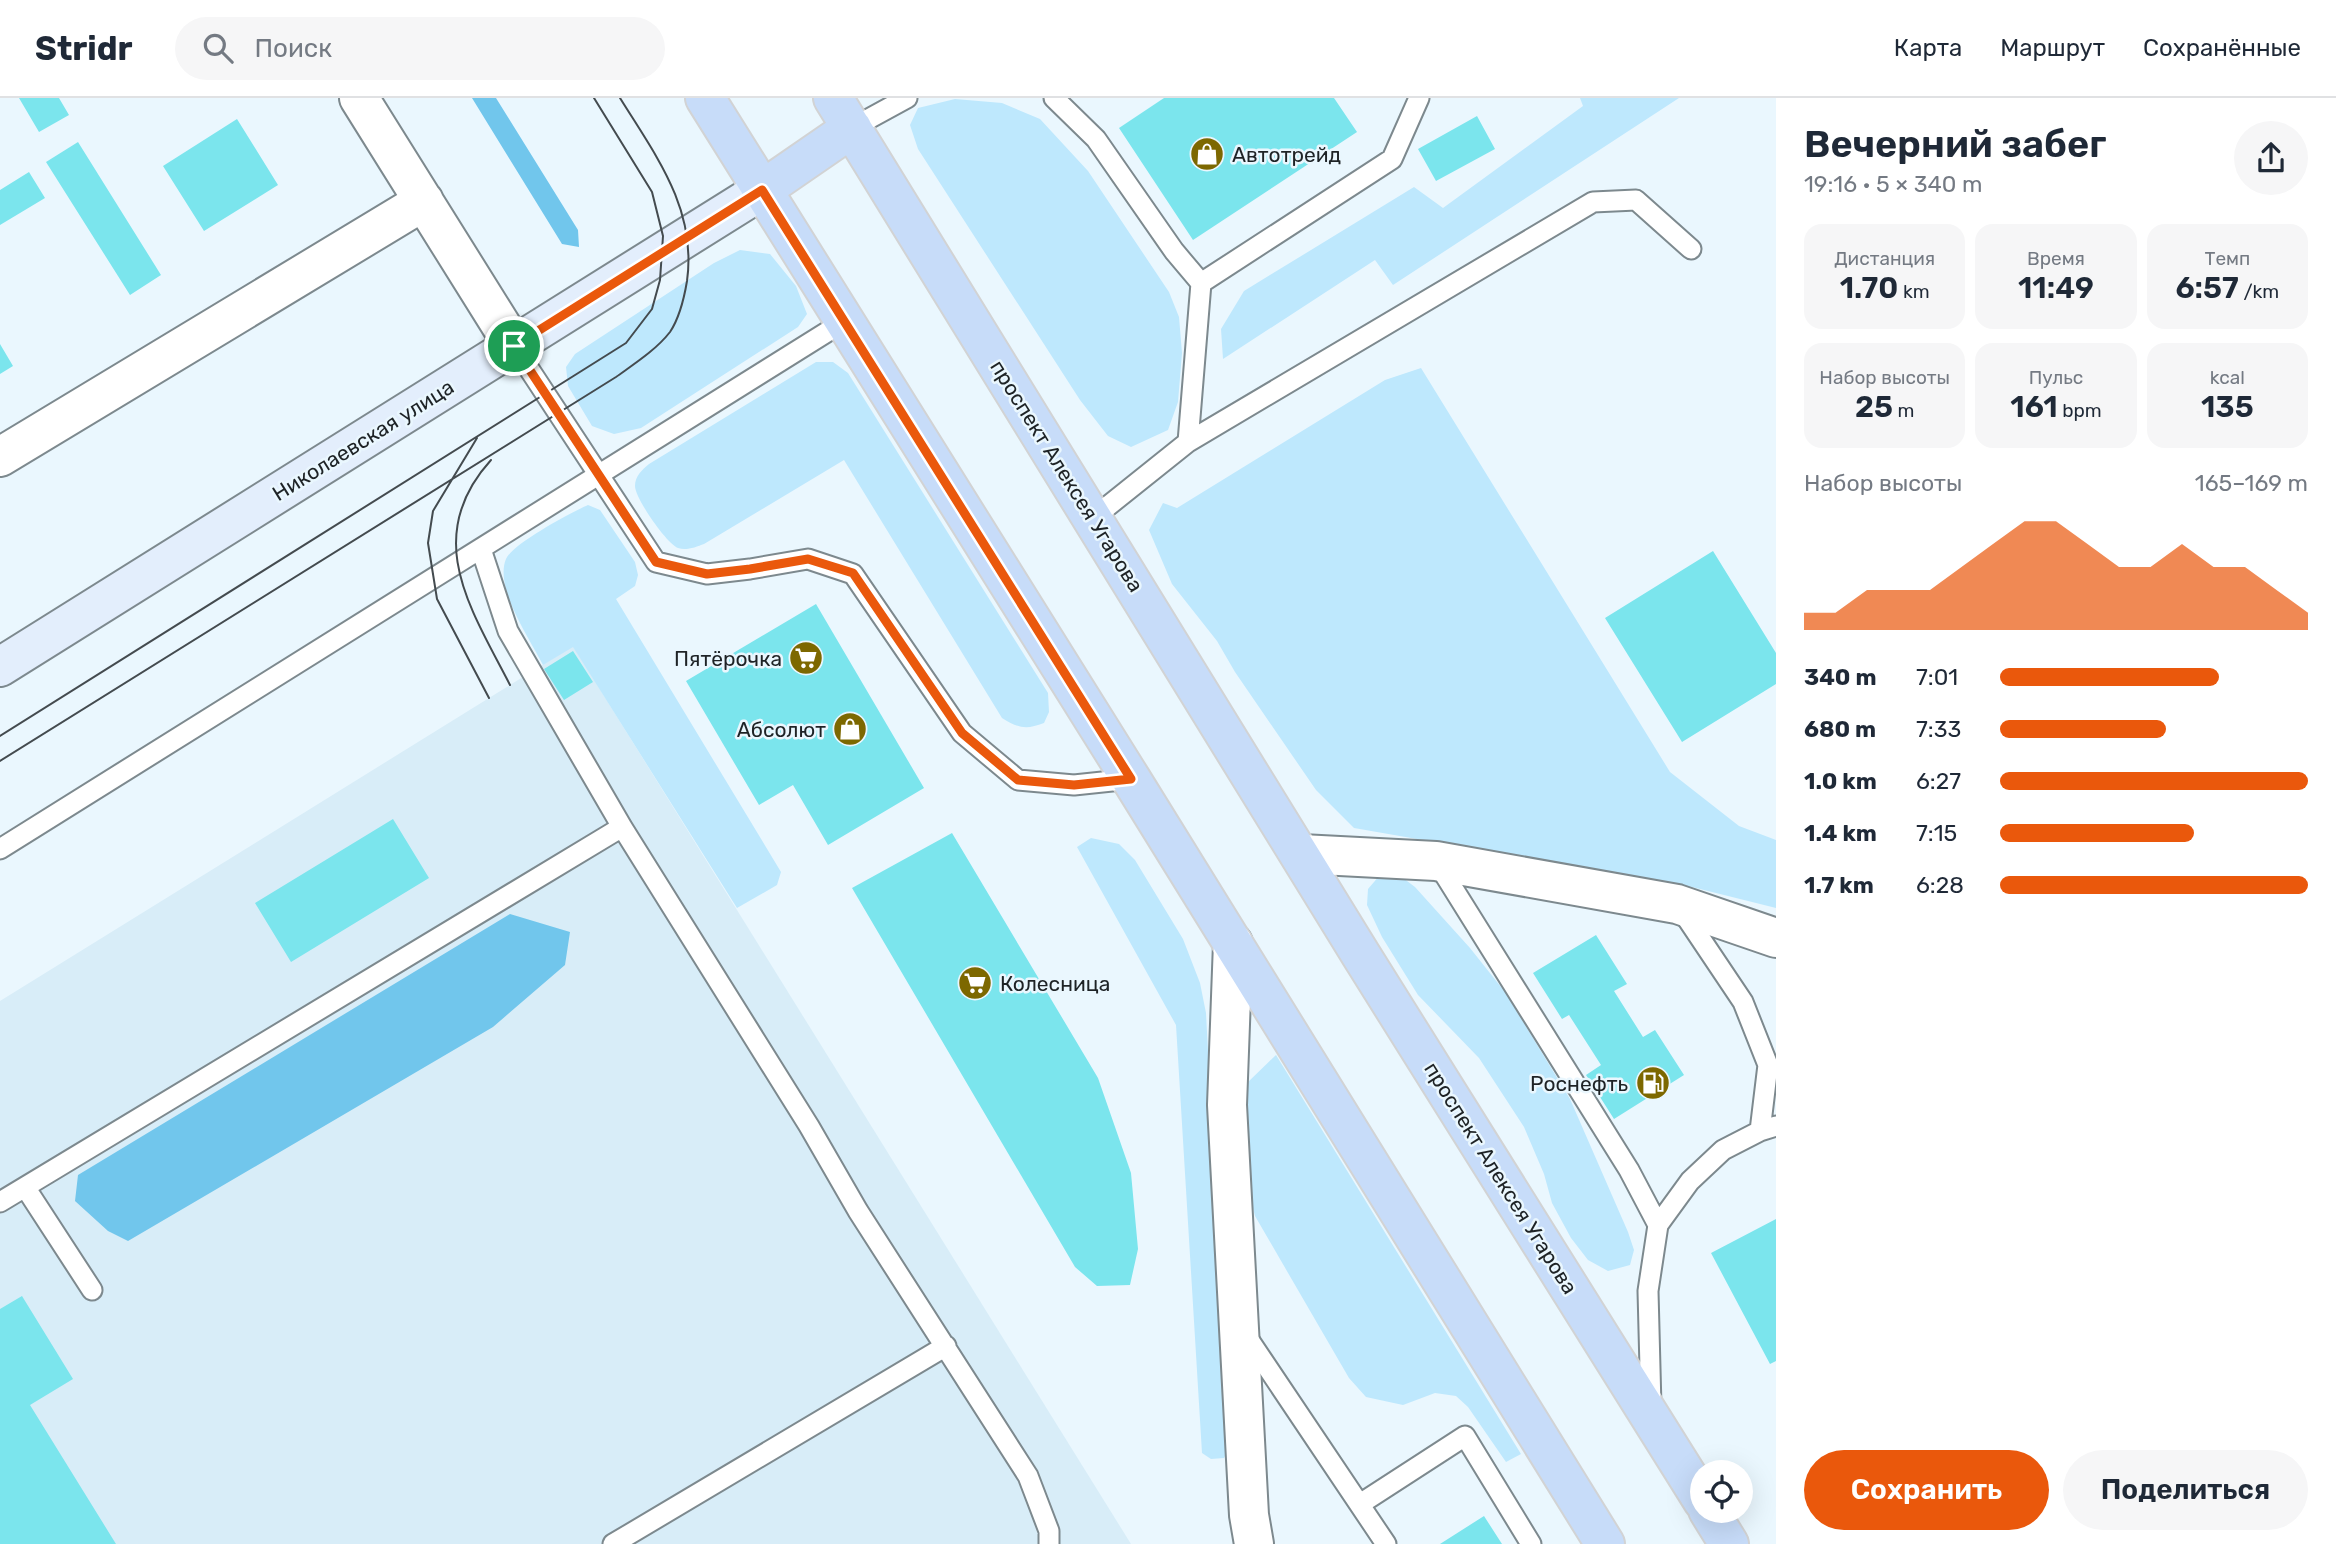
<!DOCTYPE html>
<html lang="ru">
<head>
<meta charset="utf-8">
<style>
  :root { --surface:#fff; --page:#f6f6f7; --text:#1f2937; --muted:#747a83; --line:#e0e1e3; --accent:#ea580c }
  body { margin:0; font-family:Rubik,sans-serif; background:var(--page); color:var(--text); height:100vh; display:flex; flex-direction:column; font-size:26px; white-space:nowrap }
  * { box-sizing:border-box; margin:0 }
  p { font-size:23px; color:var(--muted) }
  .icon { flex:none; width:38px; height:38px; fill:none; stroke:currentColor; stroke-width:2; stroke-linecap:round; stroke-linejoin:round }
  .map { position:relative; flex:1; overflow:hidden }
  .drawer { display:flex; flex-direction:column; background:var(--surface); width:560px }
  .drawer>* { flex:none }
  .tools { position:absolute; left:1690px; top:1362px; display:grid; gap:14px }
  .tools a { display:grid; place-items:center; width:63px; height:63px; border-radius:50%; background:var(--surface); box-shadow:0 7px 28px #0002; font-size:35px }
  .pin { position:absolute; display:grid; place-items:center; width:60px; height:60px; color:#fff; margin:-30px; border:4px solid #fff; border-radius:50%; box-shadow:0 2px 7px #0007 }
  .round { display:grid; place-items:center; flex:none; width:74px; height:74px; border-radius:37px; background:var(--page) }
  .head { display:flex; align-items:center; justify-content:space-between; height:119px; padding:0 28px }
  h1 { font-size:38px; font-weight:600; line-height:52px }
  .figures { display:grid; grid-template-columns:repeat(3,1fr); gap:10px; height:119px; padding:7px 28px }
  .figures div { display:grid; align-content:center; border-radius:18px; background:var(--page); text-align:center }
  .figures b { font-size:30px; font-weight:600 }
  .figures small { font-size:19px; font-weight:400 }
  .figures p { font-size:19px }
  .chart { height:196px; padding:14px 28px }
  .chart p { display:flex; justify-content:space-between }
  .chart svg { width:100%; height:126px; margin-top:7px; fill:var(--accent); opacity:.7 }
  .cta { display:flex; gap:14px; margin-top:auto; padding:14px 28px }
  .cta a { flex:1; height:80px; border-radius:42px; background:var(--accent); color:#fff; font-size:28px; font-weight:600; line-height:80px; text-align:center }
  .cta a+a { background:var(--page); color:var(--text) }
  ul { padding:0 28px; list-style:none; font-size:23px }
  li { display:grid; grid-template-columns:112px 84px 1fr; align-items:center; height:52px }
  li i { height:18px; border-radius:9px; background:var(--accent) }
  header { display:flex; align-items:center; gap:42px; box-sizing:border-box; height:98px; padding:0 35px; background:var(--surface); border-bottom:2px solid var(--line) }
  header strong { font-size:33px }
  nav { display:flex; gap:38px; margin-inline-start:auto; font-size:24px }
  .search { width:490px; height:63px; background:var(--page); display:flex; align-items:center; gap:18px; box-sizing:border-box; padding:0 24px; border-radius:38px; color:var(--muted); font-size:26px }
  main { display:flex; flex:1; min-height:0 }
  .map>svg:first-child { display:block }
</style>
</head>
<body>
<header>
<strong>Stridr</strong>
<div class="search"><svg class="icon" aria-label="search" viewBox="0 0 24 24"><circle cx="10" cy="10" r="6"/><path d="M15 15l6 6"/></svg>Поиск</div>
<nav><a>Карта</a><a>Маршрут</a><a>Сохранённые</a></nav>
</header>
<main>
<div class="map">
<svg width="1776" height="1446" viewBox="0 0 1776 1446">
  <rect width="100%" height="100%" fill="#eaf7fe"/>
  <path fill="#d8edf8" d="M573,548L1131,1446H0V903Z"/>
  <path fill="#bee8fd" d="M1580,0H1679L1393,187L1375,162L1223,261L1221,231L1244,193L1414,89L1443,110L1583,8Z
    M955,1L1002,5L1040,21L1088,73L1169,194L1179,219L1182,255L1178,304L1168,332L1131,349L1108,338L1080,302L918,51L910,27L918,10Z
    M740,152L770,156L796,188L807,216L798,229L641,330L614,336L592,328L568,288L566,269L575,256L714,165Z
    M816,264H833L848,275L1048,595L1049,614L1044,625C1026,632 1018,630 1002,620L844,362L704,446C696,449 686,453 678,450C666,445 635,400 635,388C635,378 642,372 649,366Z
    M1421,270L1670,674L1739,728L1776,742V810L1692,789L1354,730L1316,692L1235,574L1217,543L1172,486L1149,432L1163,405L1177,410L1385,282Z
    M588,407L600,412L635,464L638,477L635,488L616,501L781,774L777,787L737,810L573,549L543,567C530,541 494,490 506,461C512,446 572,414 588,407Z
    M1091,740L1119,746L1135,762L1183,841L1200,885L1206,915L1229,1351L1224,1360L1211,1361L1202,1355L1176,927L1077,749Z
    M1380,777H1399L1415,789L1470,850L1505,894L1570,1001L1628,1134L1634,1152L1630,1167L1608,1173L1588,1162L1571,1140L1552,1105L1544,1076L1524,1029L1479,960L1418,897L1382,839L1367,807L1368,791Z
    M1276,957L1521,1356L1506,1364L1468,1309L1456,1298L1435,1295L1403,1307L1366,1299L1349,1280L1255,1118L1246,1083V986Z"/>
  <path fill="#71c6ec" d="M472,0H496L578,132L579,149L562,146Z
    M510,816L570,834L565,867L493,929L128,1143L108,1133L75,1103L78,1077Z"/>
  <path fill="#7be5ed" d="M19,0H59L69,17L39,34Z
    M1164,0H1334L1357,34L1193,142L1119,30Z
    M1477,18L1495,51L1436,83L1418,51Z
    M237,21L278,87L204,133L163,68Z
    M78,44L161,177L130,197L46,64Z
    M29,74L45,100L0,127V92Z
    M0,246L13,268L0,276Z
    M1713,453L1776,555V586L1682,644L1605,520Z
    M816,506L924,690L828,747L793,687L759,707L686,583Z
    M573,553L593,584L564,602L544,571Z
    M393,721L429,780L291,864L255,805Z
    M952,735L1098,980L1131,1075L1138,1151L1130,1187L1097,1188L1075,1169L852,790Z
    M1596,837L1627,886L1614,893L1643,939L1655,932L1684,977L1614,1021L1586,977L1601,967L1569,917L1562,921L1533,875Z
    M1776,1121V1263L1770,1266L1711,1155Z
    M22,1198L73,1281L30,1307L116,1446H0V1211Z
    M1484,1418L1502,1446H1440Z"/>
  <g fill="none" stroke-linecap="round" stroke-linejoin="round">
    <g stroke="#7d898e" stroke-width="23">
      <path id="lane" d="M1054,0L1096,41L1174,153L1201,185L1392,61L1419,0
        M852,30L907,0
        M514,248L656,464L707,476L750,471L808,461L853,476L962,635L1018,682L1074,687L1131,681
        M1188,344L1201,185
        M1093,420L1188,344L1593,104L1636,102L1691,151
        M481,451L508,533L622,729L809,1028L858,1113L1028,1378L1049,1433V1446
        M0,751L843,224
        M1436,763L1629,1072L1658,1127
        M1682,813L1743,904L1768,967L1760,1033
        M25,1089L92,1192
        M0,1104L622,729
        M1247,1239L1386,1446
        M1651,1309L1648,1193L1658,1127L1690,1083L1723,1052L1760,1033L1776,1028
        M1360,1406L1465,1338L1531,1446
        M613,1446L946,1248"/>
    </g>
    <g stroke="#7d898e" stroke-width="42">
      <path id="street" d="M359,0L514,248
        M0,359L424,103
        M1301,756L1436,763L1677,806L1776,840
        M1233,845L1227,1007L1249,1417L1254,1446"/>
    </g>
    <g stroke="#7d898e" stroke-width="42">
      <path id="secondary" d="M0,569L762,92"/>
    </g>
    <g stroke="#d2d3d4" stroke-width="42">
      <path id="primary" d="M705,0L1131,681L1605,1446
        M833,0L1361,857L1703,1403
        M762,92L852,30
        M1708,1412L1729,1446"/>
    </g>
    <use href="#lane" stroke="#fff" stroke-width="19"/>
    <use href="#street" stroke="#fff" stroke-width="38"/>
    <use href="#secondary" stroke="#e3eefc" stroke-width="38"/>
    <use href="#primary" stroke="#c7dcf9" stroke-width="38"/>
    <path stroke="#444b4f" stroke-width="2" d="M477,340L433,413L428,445L437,501L489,600
      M491,362C421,439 471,511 510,587
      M0,638L626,245L652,211L660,182L663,138L652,94L594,0
      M0,663L616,279C634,266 656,252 670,234C680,219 684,201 687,183C697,111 656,58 620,0"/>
  </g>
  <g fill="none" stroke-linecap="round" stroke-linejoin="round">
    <g stroke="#fff" stroke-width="14">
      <path id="route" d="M762,92L1131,681L1074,687L1018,682L962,635L853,475L808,461L750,471L707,476L656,464L514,248Z"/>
    </g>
    <use href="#route" stroke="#ea580c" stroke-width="9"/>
  </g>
  <defs>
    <g id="shop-disc" transform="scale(1.75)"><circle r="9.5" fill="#7d6800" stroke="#eaf7fe"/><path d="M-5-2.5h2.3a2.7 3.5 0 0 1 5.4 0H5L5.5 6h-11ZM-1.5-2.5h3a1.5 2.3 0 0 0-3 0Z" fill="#fff"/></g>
    <g id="supermarket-disc" transform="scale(1.75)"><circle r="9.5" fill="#7d6800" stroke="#eaf7fe"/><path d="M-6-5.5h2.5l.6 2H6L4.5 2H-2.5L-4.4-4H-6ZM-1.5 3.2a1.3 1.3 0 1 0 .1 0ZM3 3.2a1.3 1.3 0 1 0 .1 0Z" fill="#fff"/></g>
    <g id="fuel-disc" transform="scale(1.75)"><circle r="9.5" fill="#7d6800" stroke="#eaf7fe"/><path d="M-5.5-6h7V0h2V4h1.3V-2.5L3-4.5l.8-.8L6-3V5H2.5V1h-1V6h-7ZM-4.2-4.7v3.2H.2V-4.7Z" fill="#fff"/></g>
  </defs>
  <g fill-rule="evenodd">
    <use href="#shop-disc" x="1207" y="56"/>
    <use href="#supermarket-disc" x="806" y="560"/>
    <use href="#shop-disc" x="850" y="631"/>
    <use href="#supermarket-disc" x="975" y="885"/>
    <use href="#fuel-disc" x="1653" y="985"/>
  </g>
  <g text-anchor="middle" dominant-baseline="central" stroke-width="5" stroke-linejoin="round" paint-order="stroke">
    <g font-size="21" fill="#1e2326" stroke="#eaf7fe" text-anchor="end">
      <text x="1232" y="56" text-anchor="start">Автотрейд</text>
      <text x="782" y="560">Пятёрочка</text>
      <text x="826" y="631">Абсолют</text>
      <text x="1000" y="885" text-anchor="start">Колесница</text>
      <text x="1628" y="985">Роснефть</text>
    </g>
    <g font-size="21" fill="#1e2326" stroke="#eaf7fe">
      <text transform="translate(363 342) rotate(-32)">Николаевская улица</text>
      <text transform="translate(1067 378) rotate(58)">проспект Алексея Угарова</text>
      <text transform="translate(1501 1080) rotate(58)">проспект Алексея Угарова</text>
    </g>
  </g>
</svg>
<div class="tools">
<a><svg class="icon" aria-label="locate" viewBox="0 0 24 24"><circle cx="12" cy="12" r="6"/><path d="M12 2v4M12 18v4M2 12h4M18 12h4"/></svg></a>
</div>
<div class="pin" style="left:514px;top:248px;background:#1e9e55"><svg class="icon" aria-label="arrive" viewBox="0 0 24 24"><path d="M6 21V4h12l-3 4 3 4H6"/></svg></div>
</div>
<section class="drawer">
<div class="head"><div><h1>Вечерний забег</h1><p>19:16 · 5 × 340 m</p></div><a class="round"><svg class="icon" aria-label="share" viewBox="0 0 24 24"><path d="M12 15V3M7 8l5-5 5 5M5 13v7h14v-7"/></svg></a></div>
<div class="figures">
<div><p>Дистанция</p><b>1.70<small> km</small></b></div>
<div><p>Время</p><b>11:49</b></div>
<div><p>Темп</p><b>6:57<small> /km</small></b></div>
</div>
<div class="figures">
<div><p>Набор высоты</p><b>25<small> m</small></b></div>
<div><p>Пульс</p><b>161<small> bpm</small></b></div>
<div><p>kcal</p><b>135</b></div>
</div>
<div class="chart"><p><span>Набор высоты</span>165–169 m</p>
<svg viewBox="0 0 160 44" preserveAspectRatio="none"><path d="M0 44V38L10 38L20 30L30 30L40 30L50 22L60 14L70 6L80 6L90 14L100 22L110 22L120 14L130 22L140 22L150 30L160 38V44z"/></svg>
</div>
<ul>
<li><b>340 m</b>7:01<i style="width:71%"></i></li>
<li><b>680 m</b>7:33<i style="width:54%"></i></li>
<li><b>1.0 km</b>6:27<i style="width:100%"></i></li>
<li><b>1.4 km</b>7:15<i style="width:63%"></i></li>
<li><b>1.7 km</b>6:28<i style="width:100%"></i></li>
</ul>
<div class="cta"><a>Сохранить</a><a>Поделиться</a></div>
</section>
</main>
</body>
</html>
